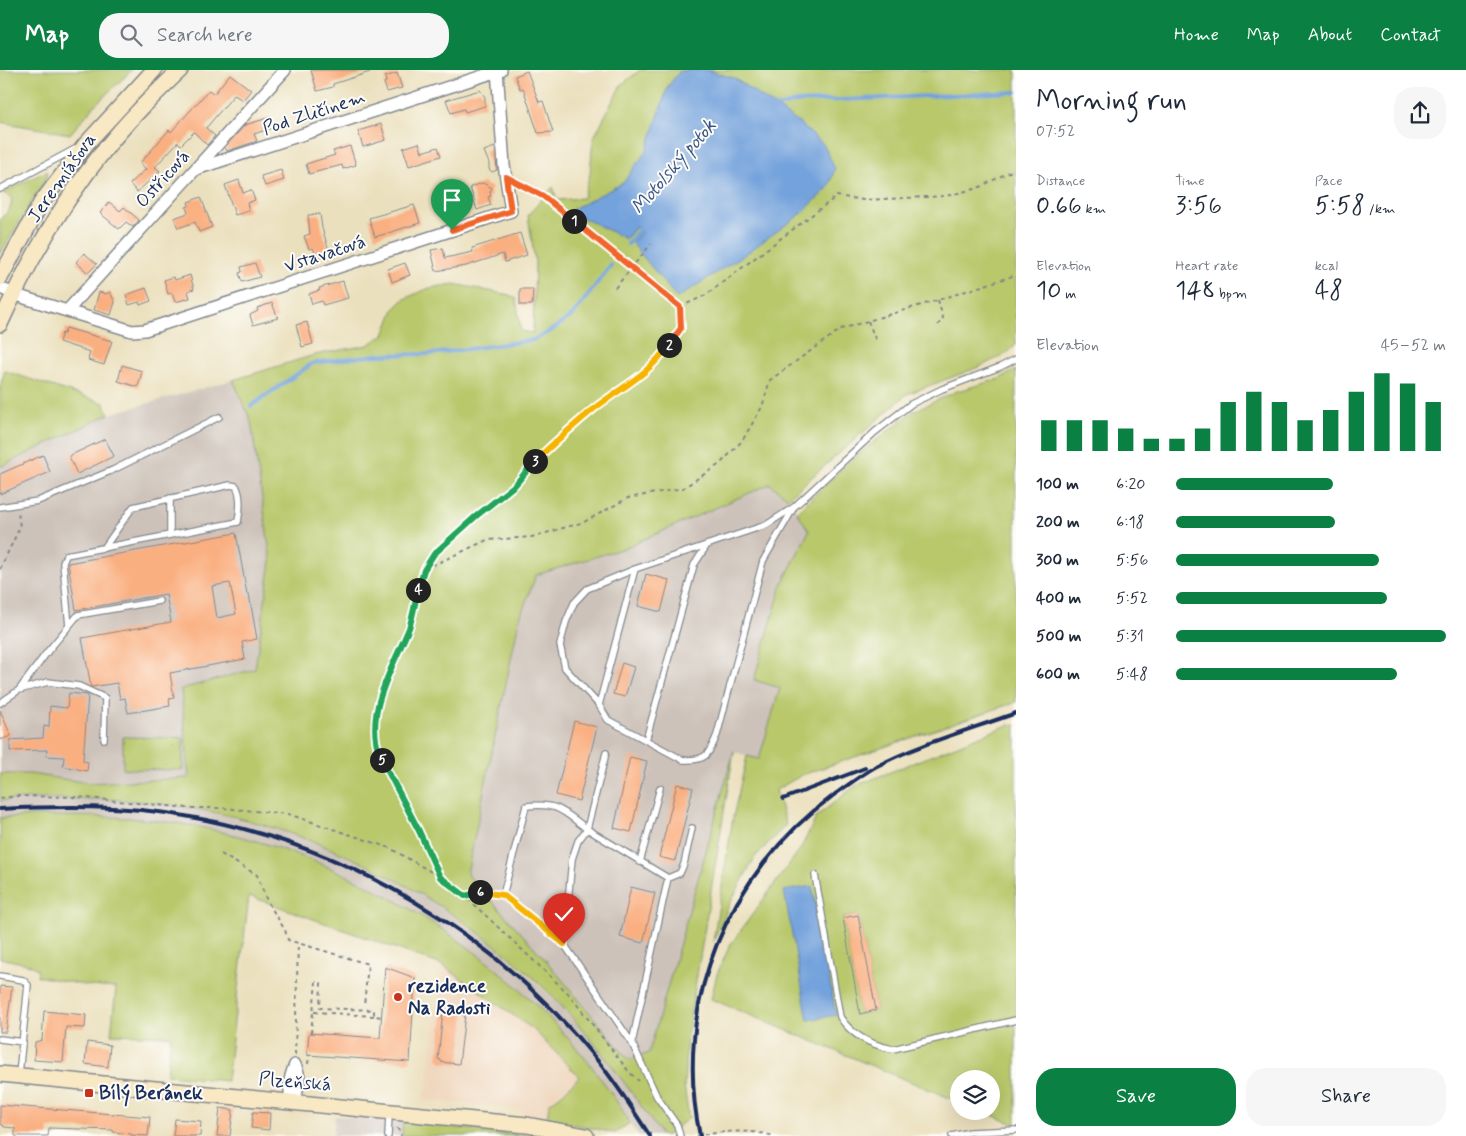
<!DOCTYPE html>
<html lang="en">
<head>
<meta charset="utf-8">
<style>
  :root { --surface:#fff; --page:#f6f6f7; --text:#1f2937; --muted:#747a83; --accent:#0b8043 }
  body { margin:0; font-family:Mynerve,sans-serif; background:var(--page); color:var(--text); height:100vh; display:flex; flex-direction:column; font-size:19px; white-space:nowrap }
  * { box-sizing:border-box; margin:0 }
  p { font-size:16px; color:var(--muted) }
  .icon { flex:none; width:28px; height:28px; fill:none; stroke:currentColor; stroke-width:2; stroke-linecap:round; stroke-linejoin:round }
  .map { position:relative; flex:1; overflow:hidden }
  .drawer { display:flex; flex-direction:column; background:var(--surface); width:450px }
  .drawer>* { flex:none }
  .buttons { position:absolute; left:950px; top:1000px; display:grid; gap:10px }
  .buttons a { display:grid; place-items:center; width:50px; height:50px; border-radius:50%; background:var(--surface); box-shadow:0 5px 20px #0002; font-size:25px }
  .pin { position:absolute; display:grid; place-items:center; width:42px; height:42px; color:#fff; margin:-51px -21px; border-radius:50% 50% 50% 0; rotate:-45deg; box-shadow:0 0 5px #0007 }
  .pin .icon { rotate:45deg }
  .km { position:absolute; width:25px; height:25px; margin:-12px; border-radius:50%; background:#222; color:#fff; font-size:14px; line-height:25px; text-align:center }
  .round { display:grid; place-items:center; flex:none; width:52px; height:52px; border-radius:20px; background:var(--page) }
  .headline { display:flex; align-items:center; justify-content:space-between; height:85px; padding:0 20px }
  h1 { font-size:28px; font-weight:600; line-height:38px }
  .stats { display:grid; grid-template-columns:repeat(3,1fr); gap:8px; height:85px; padding:5px 20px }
  .stats div { display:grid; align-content:center }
  .stats b { font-size:25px; font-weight:600 }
  .stats small { font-size:14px; font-weight:400 }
  .stats p { font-size:14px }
  .chart { height:140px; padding:10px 20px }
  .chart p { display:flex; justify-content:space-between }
  .chart svg { width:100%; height:90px; margin-top:5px; stroke:var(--accent); stroke-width:6 }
  .cta { display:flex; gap:10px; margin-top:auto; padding:10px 20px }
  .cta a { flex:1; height:58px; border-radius:20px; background:var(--accent); color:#fff; font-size:20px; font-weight:600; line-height:58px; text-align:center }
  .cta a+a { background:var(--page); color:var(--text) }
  ul { padding:0 20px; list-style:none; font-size:16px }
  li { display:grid; grid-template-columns:80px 60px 1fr; align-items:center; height:38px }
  li i { height:12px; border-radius:6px; background:var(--accent) }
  header { display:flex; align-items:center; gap:30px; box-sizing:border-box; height:70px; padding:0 25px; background:var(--accent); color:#fff }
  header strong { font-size:24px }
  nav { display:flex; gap:28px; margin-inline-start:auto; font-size:18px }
  .search { width:350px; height:45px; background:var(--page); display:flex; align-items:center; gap:12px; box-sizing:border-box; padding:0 18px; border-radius:20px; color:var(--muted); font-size:19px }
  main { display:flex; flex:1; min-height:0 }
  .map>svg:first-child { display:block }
</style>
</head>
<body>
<header>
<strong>Map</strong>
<div class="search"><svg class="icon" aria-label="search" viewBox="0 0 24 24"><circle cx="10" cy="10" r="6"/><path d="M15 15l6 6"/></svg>Search here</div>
<nav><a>Home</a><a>Map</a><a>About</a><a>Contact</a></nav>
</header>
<main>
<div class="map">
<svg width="1016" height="1066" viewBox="0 0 1016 1066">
  <rect width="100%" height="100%" fill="#fdfcf7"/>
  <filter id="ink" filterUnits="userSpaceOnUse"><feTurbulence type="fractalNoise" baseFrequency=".02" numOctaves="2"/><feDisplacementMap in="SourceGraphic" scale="10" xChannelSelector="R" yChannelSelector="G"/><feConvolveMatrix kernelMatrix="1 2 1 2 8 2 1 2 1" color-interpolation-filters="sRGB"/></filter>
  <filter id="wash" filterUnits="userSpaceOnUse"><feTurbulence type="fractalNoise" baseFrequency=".0096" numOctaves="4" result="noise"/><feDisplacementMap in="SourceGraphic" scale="20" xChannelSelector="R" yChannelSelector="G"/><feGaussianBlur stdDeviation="1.12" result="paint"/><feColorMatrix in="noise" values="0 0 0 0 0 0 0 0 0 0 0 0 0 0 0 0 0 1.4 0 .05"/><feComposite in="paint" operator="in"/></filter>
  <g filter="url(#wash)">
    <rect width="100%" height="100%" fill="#ebe0bd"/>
    <path fill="#efd6bc" d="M442,895L534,960L580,1008L549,1034L547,1049L509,1038L423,1030L429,1004Z"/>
    <path fill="#cdc2b9" d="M233,310L251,351L271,491L255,599L181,619L189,708L89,713L31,704H0V397L109,344Z
      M770,414L788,428L810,461L782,514L754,610L780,618L759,689L734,682L649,983L629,990L543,887L467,804L519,550L536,505L624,478Z
      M94,728L145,731L186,737L258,754L301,767L336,781L396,811L433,832L493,874L554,929L605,985L662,1066H638L620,1035L591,996L568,969L542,941L482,888L454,867L388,826L357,810L295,784L220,763L143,749L94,746L0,748V731L35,729Z
      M335,1046L403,1052L402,1066H333Z"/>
    <path fill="#b8c86b" stroke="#6a7c64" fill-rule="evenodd" d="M0,0H132L96,34L70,64L0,52Z
      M640,0H1016V275L1006,284L979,297L907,324L788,428L770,414L624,478L536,505L519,550L467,804L543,887L629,990L649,983L734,681L687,966L684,1016L689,1048L666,1066H662C629,1018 596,972 556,930C459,831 321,758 184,737C146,731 106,728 67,729C45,729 22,728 0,731V704H31L89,713L189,708L181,619L255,599L271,491L251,351L233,310L314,285L368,275L384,265L394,239L404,229L429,218L454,214L509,225L516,228L521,261L533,263L535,192L528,145L553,117L557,130L583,128L590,104L592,79L594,67L621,15Z
      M47,101V107L0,184V149C8,142 13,138 11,127L3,123L4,122Z
      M1016,300V632L802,705L776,720L786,755L755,787L730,833L713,872L733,747L747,686L759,689L780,618L754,610L782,514L809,461L797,442L852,389L914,341L957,321L999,309Z
      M5,301L104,333L109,344L0,397V316Z
      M1008,655H1016V1055L982,1041H991V1009H959V1032L711,929L717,904L730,875L801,778L817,746L855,716ZM858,845L876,940L860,944L843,848Z
      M123,667L183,668V700L123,699Z
      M35,746C84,746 133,746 182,754C357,782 540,899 630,1053L615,1063L547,1049L549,1034L562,1024L579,1007L534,960L442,895L249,826L227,1011L167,1005L171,966L111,964L116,918L90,916L37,906L38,900L31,895L0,888V748Z
      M403,1052L525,1065L531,1066H402Z"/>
    <path fill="#73a2dc" stroke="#47689d" d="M692,0H706L734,8L799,53L824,75L835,99L828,118L801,144L747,183L677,228L632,173L641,162L636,157L626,169L569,141L623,113L647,80L668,16L679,2Z
      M812,816L836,945L808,950L784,821Z"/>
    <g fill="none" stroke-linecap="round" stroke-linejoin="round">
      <path stroke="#73a2dc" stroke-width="4" d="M772,38L797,32L1016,22
        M628,174L642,156
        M251,336L313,293L377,285L431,284L533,270L549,262L573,245L611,195"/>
    </g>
    <g id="blocks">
      <path fill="#faaf80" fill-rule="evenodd" d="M311,0H370V2L333,14V17L317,21Z
        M527,1L539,32L543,31L553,62L538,63L523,18L520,19L515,6Z
        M397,3L402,18L387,22L384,13L386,12L385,7Z
        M230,4L251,20L243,30L234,25L206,58L215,66L207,75L194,62L181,75L178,72L155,97L160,101L137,122L130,114L146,99L140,93L169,60L171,62L209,20L214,24Z
        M480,20L485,27V36L465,42L464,39L451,43L446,30Z
        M271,47L275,57L254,64L257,71L227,81L225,77L245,55Z
        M381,54L386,70L363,77L358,61Z
        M419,73L422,82L438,77L441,86L409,96L403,78Z
        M350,76L356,95L343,99L342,95L309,104L306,94L335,85L333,81Z
        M495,77L497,100L492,102L489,99V93L484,81Z
        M281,100L284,110L265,116L261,106Z
        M239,110L243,123L251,120L255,130L247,133L249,141L235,145L225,115Z
        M483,113L492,118L490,122L491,126L488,127L491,135L477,140L470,117Z
        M452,118L459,142L444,146L436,122Z
        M201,127L212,157L199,162L195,152L178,158L174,148L188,143L186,137L189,136L188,132Z
        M109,132L120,141L124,137L139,150L133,157L126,152L119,159L100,143Z
        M414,135L420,153L375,167L369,148Z
        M320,144L322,158L330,184L317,189L313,178L309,179L304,166L310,164L308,145Z
        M520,163L527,185L505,192L503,184L466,196L436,201L431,180L443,178L445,188L473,182L472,178Z
        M84,183L97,194L88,203L76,192Z
        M255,193L260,207L242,212L239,203L242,202L241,197Z
        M405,193L410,205L392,212L388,199Z
        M190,205L194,219L188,221L190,228L175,232L172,223L168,224L164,210L174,207L175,210Z
        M343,211L348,228L323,235L322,231L312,234L309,224L320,220L319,218Z
        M146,218L151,231L140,235L139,232L129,235L126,225Z
        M520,219H533L532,235H520Z
        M99,222L106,224L110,222L115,232L111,245L94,240Z
        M272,233L278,248L253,255L250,245L258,241L257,238Z
        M307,252L313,274L302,277L296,255Z
        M66,258L112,271L104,295L88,290L90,282L59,272L62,263L64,264Z
        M122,295L142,301L138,317L118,311Z
        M105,369L114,386L77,404L69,386Z
        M43,385L50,402L0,424V404Z
        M236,463L247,524H249L257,569L242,572L245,589L170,603L174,628L169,629L170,636L128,643L125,628L120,629L117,613L91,617L82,568L171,552L166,524L76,540L68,493ZM230,513L236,544L217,548L212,516Z
        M646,504L669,510L661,542L638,536Z
        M622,593L634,597L625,627L613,624Z
        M69,623L88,625L83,691L88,692L87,701L63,696L64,687L46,686L47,680L10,681V670L43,668L44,656L49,657L50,636L67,638Z
        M0,640L11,666L0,670Z
        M574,651L597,657L579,731L556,725Z
        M630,687L647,691L631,762L614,758Z
        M677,714L693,718L675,791L659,787Z
        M631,817L655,823L643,873L620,867Z
        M858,845L876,940L860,944L843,848Z
        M385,897L415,908L410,992L307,985L309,963L380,968Z
        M0,916L12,917L6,962H0Z
        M44,941L86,945L85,958L66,957L63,992L34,990L35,972L42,970Z
        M443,942L465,945L459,994L441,992V990L438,989Z
        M87,972L110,975L108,997L85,994Z
        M0,1035L150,1047L148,1066L131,1065V1064L113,1062V1060L49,1058L48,1066H15V1058L4,1057L3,1055L0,1054Z
        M220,1038L233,1040L230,1066H217Z
        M253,1042L270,1043L269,1060L251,1058Z
        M175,1049L201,1051L200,1066H173Z"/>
    </g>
  </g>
  <g filter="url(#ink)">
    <use href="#blocks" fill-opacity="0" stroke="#83888e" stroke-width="1"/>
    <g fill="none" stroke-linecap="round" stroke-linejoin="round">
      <g stroke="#83888e" stroke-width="8">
        <path id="lane" d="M0,119L77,78
          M170,428V465
          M0,437L38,431L113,400L219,347
          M635,499L599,635L608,650L683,690C706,691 709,685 717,665L763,491L793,439
          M69,556L63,493L66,485L238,452C240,441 242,426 236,416L230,415L133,437L104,478
          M19,620L48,612L79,616L105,628L104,669
          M0,633L19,620L48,581L78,545L159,531
          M599,635L565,598L560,575L566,552L574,533L587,519L635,499L766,455L794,437L875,362L911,334L942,319L1000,297L1016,289
          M646,670L694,495L707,475
          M606,683L587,759L668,808L632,973
          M640,792L660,718
          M815,805L840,947C852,966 871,975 893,979L1016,950
          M668,808L680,803L684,794L692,758
          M564,874L572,789L578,771L587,759C563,741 557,732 526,736L503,825L564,874L632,973L657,1027L677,1055L680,1066
          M0,906L23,910L28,915L19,1004
          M0,969L23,972
          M388,1066L389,1044
          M952,1066L970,1062L1016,1060"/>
      </g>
      <g stroke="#83888e" stroke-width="14">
        <path id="street" d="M196,99L501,0
          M0,218L25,228L132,261L145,260L511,141L504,95L497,0
          M67,241L285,0
          M292,1032C299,1019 302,1009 295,995
          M292,1032C288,1018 289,1008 295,995"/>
      </g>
      <g stroke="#83888e" stroke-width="18">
        <path id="secondary" d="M0,208L41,133L86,74L154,0
          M0,254C28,192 63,131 106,78C128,50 154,25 180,0
          M0,1004L527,1055L586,1066"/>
      </g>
      <path stroke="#83888e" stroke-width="2" stroke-dasharray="4 4" stroke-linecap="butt" d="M519,114L543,126L680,237L681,258L658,291L642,305L597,337L555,372L515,415L475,447L435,484L424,499L409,557L381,624L377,643L376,662L380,686L392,712L419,761L440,807L465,826L568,923L630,1003L639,1011
        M615,218L651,174
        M938,230L943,248L938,255
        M680,237L706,225L837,126L864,130L946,126L978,118L1009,102L1016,100
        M868,251L876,271
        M0,499L20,457L18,442
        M425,499L487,470L532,467L584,452L628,428L683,418L720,394L742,371L762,337L770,310L841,259L938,230L1016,205
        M0,728L19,726L78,727L188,738H222L288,744L390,778L440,807
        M221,784L257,805L267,831L285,860L288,870L368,894L364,936
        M465,826L479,821L494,824
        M314,942L374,946
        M311,963L316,912L321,913L320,938L374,940V946L382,947
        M295,985L298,873
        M308,994L309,985
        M397,1058L401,1063V1066
        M696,1066C722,1061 749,1059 774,1066"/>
      <use href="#lane" stroke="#fff" stroke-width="5.5"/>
      <use href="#street" stroke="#fff" stroke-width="11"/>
      <use href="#secondary" stroke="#f8e8c3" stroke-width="15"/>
      <path stroke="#1b2f5e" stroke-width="4" d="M783,729L865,698
        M0,739C61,736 124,735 185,746C346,774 494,862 597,990C617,1014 633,1040 650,1066
        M700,1066C672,935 727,803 834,725C848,715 861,705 875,697C919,674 969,660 1016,643"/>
    </g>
  </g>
  <g fill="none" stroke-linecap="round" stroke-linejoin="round" filter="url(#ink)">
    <g stroke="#fff" stroke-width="10">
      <path id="split-1" d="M452,160L511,141L506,107L543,126L574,151"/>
    </g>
    <g stroke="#fff" stroke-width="10">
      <path id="split-2" d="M574,151L680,237L681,258L669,275"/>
    </g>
    <g stroke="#fff" stroke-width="10">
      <path id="split-3" d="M535,391C555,372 575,354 596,337C625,315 647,306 669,275"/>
    </g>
    <g stroke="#fff" stroke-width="10">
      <path id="split-4" d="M418,520L424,500L434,484L475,447L515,415L535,391"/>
    </g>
    <g stroke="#fff" stroke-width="10">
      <path id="split-5" d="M382,690C361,646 393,598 409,558C413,546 415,533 418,520"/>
    </g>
    <g stroke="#fff" stroke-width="10">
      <path id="split-6" d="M382,690L419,761L440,807L465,826L480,822"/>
    </g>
    <g stroke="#fff" stroke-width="10">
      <path id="split-7" d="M480,822L503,825L564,874"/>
    </g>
    <use href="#split-1" stroke="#f0652b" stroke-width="6"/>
    <use href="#split-2" stroke="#f0652b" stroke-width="6"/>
    <use href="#split-3" stroke="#f5b400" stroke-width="6"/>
    <use href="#split-4" stroke="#22a559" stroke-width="6"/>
    <use href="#split-5" stroke="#22a559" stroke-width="6"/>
    <use href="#split-6" stroke="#22a559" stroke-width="6"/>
    <use href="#split-7" stroke="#f5b400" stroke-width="6"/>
  </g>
  <g fill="#c8321e" stroke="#fdfcf7" stroke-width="2">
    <circle cx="398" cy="927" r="5"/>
    <rect x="84" y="1018" width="10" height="10" rx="2.5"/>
  </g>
  <g text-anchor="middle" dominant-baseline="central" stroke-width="4" stroke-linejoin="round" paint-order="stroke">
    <g font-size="19" fill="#1b2f5e" stroke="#fdfcf7">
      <text transform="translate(314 43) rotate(-18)">Pod Zličínem</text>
      <text transform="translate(62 108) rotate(-55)">Jeremiášova</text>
      <text transform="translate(163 109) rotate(-48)">Ostřicová</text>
      <text transform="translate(325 184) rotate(-18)">Vstavačová</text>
      <text transform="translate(295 1012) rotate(5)">Plzeňská</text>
    </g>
    <g font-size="19" font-weight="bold" fill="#1b2f5e" stroke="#fdfcf7" text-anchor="start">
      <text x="408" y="916">rezidence<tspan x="408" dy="22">Na Radosti</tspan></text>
      <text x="99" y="1023">Bílý Beránek</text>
    </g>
    <g font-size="20" font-style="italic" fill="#3a578a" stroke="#fdfcf7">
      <text transform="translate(674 97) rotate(-49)">Motolský potok</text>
    </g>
  </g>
</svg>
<div class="buttons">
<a><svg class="icon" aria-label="layers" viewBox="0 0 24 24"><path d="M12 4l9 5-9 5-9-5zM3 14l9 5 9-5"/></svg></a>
</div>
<div class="pin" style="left:452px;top:160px;background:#1e9e55"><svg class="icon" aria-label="arrive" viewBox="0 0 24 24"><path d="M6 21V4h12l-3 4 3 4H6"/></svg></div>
<div class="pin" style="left:564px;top:874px;background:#d93025"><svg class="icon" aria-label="check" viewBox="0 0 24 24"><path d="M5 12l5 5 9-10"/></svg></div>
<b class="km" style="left:574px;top:151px">1</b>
<b class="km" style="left:669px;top:275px">2</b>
<b class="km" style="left:535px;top:391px">3</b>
<b class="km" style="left:418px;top:520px">4</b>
<b class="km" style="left:382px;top:690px">5</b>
<b class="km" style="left:480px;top:822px">6</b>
</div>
<section class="drawer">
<div class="headline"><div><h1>Morning run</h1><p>07:52</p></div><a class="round"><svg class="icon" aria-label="share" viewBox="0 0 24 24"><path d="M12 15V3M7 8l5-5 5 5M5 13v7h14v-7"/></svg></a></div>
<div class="stats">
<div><p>Distance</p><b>0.66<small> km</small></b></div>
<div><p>Time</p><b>3:56</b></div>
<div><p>Pace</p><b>5:58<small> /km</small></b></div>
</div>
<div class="stats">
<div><p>Elevation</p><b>10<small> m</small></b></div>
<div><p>Heart rate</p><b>148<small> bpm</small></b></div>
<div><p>kcal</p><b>48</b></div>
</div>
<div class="chart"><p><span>Elevation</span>45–52 m</p>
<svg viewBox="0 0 160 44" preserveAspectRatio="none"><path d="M5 44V29M15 44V29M25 44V29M35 44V33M45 44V38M55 44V38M65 44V33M75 44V20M85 44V15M95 44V20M105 44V29M115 44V24M125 44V15M135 44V6M145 44V11M155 44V20"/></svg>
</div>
<ul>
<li><b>100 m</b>6:20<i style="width:58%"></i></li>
<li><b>200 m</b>6:18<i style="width:59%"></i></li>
<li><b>300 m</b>5:56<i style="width:75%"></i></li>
<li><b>400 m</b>5:52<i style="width:78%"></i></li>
<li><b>500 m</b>5:31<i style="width:100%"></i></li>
<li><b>600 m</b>5:48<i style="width:82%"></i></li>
</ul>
<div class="cta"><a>Save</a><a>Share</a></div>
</section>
</main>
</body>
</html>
